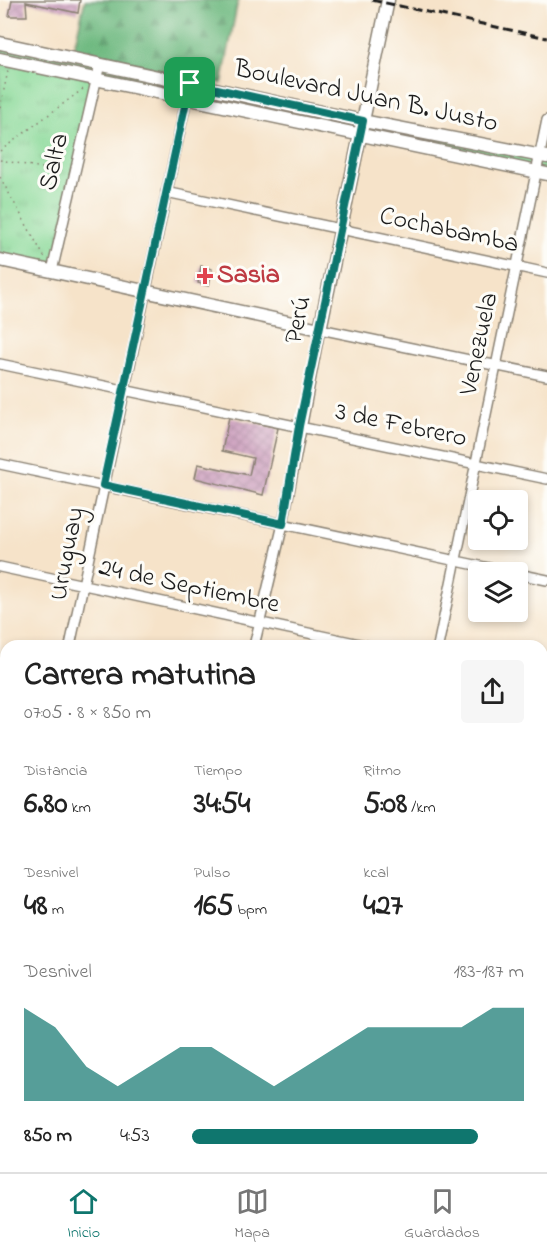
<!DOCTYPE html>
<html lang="es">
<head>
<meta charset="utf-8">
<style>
  :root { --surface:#fff; --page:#f6f6f6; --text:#222; --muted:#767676; --line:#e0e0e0; --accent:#0f766e }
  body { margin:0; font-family:"Indie Flower",sans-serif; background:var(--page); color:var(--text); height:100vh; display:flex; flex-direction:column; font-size:22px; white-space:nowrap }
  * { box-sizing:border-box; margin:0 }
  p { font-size:20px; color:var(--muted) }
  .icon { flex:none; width:33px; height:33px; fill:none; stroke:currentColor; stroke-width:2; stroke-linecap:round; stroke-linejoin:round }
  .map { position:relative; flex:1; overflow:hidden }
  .details { position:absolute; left:0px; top:640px; width:548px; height:532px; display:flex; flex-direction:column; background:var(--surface); border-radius:18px 18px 0 0; box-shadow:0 3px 9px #0003 }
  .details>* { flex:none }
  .controls { position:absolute; left:468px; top:490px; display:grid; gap:12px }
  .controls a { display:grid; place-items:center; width:60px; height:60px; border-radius:6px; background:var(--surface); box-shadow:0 3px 9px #0003; font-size:30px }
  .pin { position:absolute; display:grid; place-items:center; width:51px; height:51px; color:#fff; margin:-26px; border-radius:12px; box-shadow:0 3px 9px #0006 }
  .round { display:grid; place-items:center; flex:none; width:63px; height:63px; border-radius:6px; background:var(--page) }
  .summary { display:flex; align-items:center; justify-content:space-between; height:102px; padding:0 24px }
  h1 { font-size:33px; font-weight:700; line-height:45px }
  .metrics { display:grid; grid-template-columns:repeat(3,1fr); gap:9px; height:102px; padding:6px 24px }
  .metrics div { display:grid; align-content:center }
  .metrics b { font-size:30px; font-weight:700 }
  .metrics small { font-size:16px; font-weight:400 }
  .metrics p { font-size:16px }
  .chart { height:168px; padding:12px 24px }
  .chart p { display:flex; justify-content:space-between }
  .chart svg { width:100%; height:108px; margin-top:6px; fill:var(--accent); opacity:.7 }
  ul { padding:0 24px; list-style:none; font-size:20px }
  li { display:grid; grid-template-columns:96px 72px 1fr; align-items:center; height:45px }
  li i { height:15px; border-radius:8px; background:var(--accent) }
  .menu { display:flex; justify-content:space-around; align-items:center; height:84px; border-top:2px solid var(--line); background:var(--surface); font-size:16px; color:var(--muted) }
  .menu a { display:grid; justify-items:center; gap:3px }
  .menu .on { color:var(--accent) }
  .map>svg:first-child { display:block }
</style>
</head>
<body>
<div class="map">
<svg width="547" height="1172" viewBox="0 0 547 1172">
  <defs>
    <pattern id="grass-dots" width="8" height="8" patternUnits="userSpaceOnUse" patternTransform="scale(1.5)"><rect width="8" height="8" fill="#89d998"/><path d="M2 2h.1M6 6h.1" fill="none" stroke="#76ba82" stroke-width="1.8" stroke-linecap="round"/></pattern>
    <pattern id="forest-firs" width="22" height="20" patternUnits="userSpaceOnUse" patternTransform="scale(1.5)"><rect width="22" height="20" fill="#6eb980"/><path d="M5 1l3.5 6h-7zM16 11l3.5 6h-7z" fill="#5f9e6e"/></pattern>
    <pattern id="cemetery-stones" width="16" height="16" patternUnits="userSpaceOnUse" patternTransform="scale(1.5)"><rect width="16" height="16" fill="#89d998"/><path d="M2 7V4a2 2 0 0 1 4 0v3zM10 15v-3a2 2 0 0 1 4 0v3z" fill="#76ba82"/></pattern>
    <pattern id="park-tufts" width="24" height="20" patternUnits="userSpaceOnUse" patternTransform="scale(1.5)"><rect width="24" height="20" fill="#89d998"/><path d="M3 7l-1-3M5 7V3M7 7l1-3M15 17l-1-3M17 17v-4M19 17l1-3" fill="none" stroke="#76ba82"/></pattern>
    <pattern id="building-cross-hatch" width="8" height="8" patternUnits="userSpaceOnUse" patternTransform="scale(1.5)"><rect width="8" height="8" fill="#cea1bf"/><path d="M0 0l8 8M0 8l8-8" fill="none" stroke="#b08aa4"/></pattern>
  </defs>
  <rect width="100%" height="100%" fill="#fdfcf7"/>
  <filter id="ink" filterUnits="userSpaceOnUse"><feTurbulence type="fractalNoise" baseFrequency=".0167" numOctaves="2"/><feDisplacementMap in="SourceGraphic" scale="12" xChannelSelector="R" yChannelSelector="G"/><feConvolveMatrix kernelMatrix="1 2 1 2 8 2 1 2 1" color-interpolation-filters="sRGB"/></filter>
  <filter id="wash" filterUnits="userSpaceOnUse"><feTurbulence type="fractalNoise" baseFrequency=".008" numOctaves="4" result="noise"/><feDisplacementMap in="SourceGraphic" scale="24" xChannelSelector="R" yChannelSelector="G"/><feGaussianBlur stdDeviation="1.35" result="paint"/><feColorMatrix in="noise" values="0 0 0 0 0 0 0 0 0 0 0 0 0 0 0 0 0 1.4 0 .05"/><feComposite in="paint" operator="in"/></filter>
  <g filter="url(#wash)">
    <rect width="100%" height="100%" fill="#f6e3c9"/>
    <path fill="url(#grass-dots)" stroke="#527a5a" stroke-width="1.5" d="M0,43L547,157V174L0,59Z"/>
    <path fill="url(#forest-firs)" stroke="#456a4e" stroke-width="1.5" d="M85,0H238L222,83L73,52Z"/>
    <path fill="url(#cemetery-stones)" stroke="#527a5a" stroke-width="1.5" d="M547,1059V1125L542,1124V1086Z"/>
    <path fill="url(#park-tufts)" stroke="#527a5a" stroke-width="1.5" d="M0,59L96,79L52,271L0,260Z
      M542,1124L547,1125V1172H525L526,1167H542Z"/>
    <g id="blocks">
      <path fill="url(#building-cross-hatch)" d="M12,0H80L78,13L26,2L27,16H9Z
        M201,266L212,269L209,286L198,283Z
        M229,417L278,428L263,495L195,478L198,464L249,475L253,458L222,451Z"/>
    </g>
  </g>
  <g filter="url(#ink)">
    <use href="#blocks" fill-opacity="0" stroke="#898072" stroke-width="1.5"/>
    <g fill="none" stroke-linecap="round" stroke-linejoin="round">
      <g stroke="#898072" stroke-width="12">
        <path id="minor" d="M166,192L547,273
          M52,271L100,64
          M0,364L547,479
          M0,464L513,573
          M0,567L369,646
          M518,574L547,580
          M70,646L190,83
          M254,646L283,524L320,329L547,376
          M438,646L547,120
          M0,671L6,673
          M542,683L547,685
          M0,783L6,784
          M542,788L547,789
          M0,896L6,897
          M0,986L6,957
          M542,1028L547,1001
          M0,1099L6,1101
          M326,1167L350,1172
          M146,1172L147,1167
          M513,1172L514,1167"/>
      </g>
      <g stroke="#898072" stroke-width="15">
        <path id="tertiary" d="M0,43L363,121L547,157
          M0,59L547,174
          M0,260L320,329L388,0"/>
      </g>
      <path stroke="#898072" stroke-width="1.5" stroke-dasharray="1.5 4.5" stroke-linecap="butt" d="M0,108L8,71
        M0,151L83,89
        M0,160L64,172
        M0,177L46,260"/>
      <use href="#minor" stroke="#fff" stroke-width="9"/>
      <use href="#tertiary" stroke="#fff" stroke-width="12"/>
      <path stroke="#1c1c1c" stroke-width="3" stroke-dasharray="9 4.5" stroke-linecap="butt" d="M372,0L547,38"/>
    </g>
  </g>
  <g fill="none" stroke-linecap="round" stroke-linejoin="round" filter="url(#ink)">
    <g stroke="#fff" stroke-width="12">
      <path id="route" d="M190,83L363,121L299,426L283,524L103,485Z"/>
    </g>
    <use href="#route" stroke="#0f766e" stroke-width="8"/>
  </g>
  <path fill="#e0444e" stroke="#fdfcf7" stroke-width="2" d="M202 267h6v6h6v6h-6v6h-6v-6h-6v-6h6z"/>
  <g text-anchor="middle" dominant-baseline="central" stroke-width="6" stroke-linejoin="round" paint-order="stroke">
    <g font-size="26" fill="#1c1c1c" stroke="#fdfcf7">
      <text transform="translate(366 97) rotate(12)">Boulevard Juan B. Justo</text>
      <text transform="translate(55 162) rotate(-77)">Salta</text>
      <text transform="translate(449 231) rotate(12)">Cochabamba</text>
      <text transform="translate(299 320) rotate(-78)">Perú</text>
      <text transform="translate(480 344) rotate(-78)">Venezuela</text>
      <text transform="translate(401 426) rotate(12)">3 de Febrero</text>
      <text transform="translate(68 554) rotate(-79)">Uruguay</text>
      <text transform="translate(189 587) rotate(12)">24 de Septiembre</text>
    </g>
    <g font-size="26" font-weight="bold" fill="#be3a42" stroke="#fdfcf7" text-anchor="start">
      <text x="217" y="276">Sasia</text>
    </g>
  </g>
</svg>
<div class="controls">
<a><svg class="icon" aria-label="locate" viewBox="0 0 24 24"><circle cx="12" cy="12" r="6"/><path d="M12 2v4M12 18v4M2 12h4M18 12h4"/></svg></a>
<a><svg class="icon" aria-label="layers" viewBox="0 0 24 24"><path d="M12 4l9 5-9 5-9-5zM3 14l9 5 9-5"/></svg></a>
</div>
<div class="pin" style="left:190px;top:83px;background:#1e9e55"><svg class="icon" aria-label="arrive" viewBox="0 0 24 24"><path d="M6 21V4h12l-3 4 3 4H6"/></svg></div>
<section class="details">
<div class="summary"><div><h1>Carrera matutina</h1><p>07:05 · 8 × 850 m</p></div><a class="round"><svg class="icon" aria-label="share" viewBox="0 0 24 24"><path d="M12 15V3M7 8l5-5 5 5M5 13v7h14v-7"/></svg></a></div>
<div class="metrics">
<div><p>Distancia</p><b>6.80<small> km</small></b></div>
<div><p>Tiempo</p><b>34:54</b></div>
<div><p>Ritmo</p><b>5:08<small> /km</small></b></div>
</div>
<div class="metrics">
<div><p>Desnivel</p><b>48<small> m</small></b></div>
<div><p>Pulso</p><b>165<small> bpm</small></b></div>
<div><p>kcal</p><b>427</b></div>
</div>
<div class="chart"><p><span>Desnivel</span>183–187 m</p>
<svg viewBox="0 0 160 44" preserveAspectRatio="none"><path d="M0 44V6L10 14L20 30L30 38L40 30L50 22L60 22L70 30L80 38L90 30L100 22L110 14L120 14L130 14L140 14L150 6L160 6V44z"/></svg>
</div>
<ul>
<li><b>850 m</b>4:53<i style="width:86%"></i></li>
</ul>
</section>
</div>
<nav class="menu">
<a class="on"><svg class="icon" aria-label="home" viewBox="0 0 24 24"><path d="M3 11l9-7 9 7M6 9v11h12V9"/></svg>Inicio</a>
<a><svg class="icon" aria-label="map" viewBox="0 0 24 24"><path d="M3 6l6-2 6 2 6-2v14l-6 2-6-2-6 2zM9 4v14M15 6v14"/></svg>Mapa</a>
<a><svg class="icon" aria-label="saved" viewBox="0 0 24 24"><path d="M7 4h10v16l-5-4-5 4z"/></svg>Guardados</a>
</nav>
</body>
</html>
